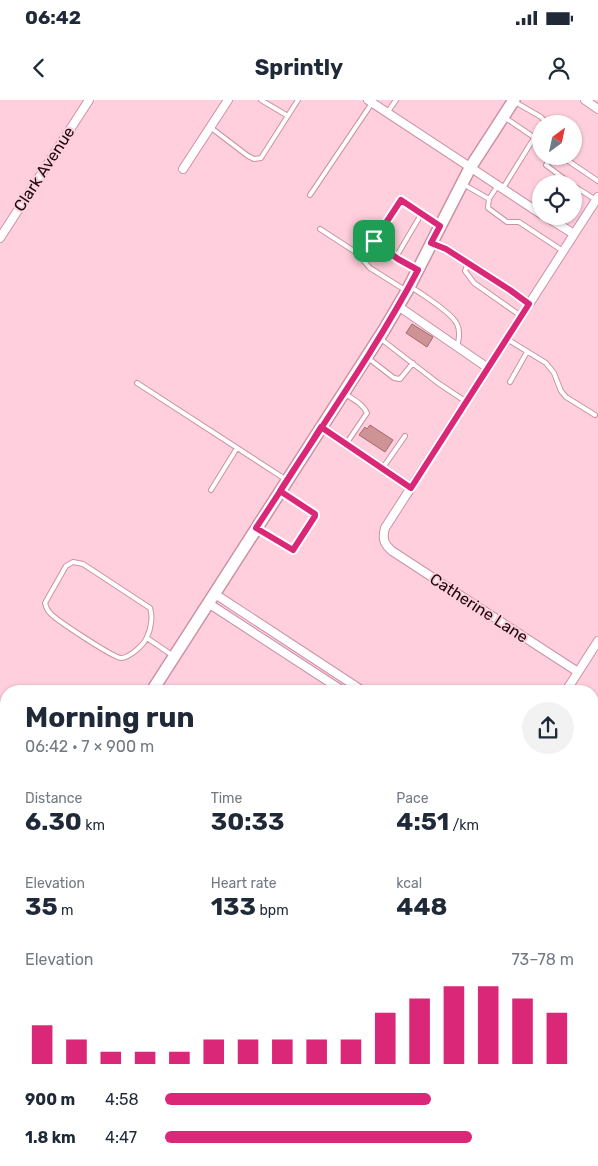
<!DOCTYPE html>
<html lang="en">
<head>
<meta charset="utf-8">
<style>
  :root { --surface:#fff; --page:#f2f2f3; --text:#1f2937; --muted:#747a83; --accent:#db2777 }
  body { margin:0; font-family:Rubik,sans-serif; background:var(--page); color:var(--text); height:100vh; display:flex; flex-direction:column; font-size:19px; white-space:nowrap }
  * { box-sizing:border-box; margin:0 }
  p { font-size:16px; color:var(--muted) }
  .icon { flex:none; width:28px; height:28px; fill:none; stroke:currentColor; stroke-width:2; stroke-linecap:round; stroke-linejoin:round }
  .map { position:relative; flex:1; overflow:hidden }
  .side { position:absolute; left:0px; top:585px; width:599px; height:481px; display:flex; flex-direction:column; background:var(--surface); border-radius:20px 20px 0 0; box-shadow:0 1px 4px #0004 }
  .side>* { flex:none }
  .needle { width:32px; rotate:33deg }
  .buttons { position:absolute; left:532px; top:15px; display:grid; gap:10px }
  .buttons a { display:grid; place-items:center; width:50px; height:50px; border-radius:50%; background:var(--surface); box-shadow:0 1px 4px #0004; font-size:25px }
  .pin { position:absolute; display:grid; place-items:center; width:42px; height:42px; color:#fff; margin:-21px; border-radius:10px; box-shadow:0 2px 8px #0006 }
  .round { display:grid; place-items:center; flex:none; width:52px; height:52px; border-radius:26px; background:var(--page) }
  .head { display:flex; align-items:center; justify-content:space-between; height:85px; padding:0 25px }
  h1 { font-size:28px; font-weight:700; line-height:38px }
  .stats { display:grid; grid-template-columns:repeat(3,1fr); gap:8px; height:85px; padding:5px 25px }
  .stats div { display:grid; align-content:center }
  .stats b { font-size:25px; font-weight:700 }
  .stats small { font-size:14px; font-weight:400 }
  .stats p { font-size:14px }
  .chart { height:140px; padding:10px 25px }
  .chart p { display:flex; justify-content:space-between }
  .chart svg { width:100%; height:90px; margin-top:5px; stroke:var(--accent); stroke-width:6 }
  ul { padding:0 25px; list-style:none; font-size:16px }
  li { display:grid; grid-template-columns:80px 60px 1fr; align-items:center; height:38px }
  li i { height:12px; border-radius:6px; background:var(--accent) }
  .status { display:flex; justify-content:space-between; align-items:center; height:35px; padding:0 25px; background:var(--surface); direction:ltr }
  .status svg { height:14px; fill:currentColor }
  header { display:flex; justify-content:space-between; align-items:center; height:65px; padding:0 25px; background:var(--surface); font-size:22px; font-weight:700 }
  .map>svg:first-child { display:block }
</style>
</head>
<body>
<div class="status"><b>06:42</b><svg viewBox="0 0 49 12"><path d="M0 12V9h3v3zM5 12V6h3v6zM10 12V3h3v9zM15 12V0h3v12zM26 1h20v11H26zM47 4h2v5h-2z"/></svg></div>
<header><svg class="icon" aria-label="back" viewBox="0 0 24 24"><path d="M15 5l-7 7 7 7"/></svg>Sprintly<svg class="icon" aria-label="person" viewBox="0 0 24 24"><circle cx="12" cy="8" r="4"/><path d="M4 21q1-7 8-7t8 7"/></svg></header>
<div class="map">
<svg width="598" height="1066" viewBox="0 0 598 1066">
  <rect width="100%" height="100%" fill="#ffcfdd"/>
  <path fill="#ec9e60" d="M6,837V1060H592L593,853L598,857V1066H0V847Z"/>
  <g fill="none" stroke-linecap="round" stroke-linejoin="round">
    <path stroke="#2c8173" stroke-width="2.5" d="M0,1028L6,1020
      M592,1050L598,1057"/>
  </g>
  <path fill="#ce9394" stroke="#a26a6b" d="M412,224L433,237L427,247L406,233Z
    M370,325L393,340L385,352L359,335L365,327L367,329Z"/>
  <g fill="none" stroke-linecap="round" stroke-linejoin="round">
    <g stroke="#cb92a4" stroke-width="6">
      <path id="lane" d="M261,0L288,16
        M515,2L541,17L547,24
        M387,13L396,0
        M504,17L541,42
        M210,27L248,56L254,59L261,58L298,0
        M552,56L546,65L571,84
        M561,56L598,81
        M463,84L489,99
        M498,85L489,99L488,108L507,122H519L563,151
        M574,86L596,100
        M503,88L534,38
        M310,95L372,3
        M320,129L357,153L370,168L405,190
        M396,157L422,113
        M468,163L465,171L474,183L521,216
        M417,170L398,159L374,141L401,100L438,125
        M411,187C422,194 452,213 457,224C460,230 459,240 457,247
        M381,239L438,283L465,301
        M507,239L546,263L554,273L561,291L566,297L595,315
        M368,258L394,278L400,279L413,263
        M510,282L527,252
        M137,283L285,379
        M345,294C353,299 363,304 367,313L346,344
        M382,369L405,336
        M211,390L237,348
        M258,430L290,449L295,450L315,417V414L282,392
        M73,462L83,464L150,508C153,516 151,529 147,537C144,545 129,558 121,558C114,558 56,520 50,513C47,510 46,507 45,503L66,466Z
        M147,538L172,555
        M592,661L598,664
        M0,867L6,869
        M0,1042L6,1034
        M524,1060V1066
        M41,1066L45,1060"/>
    </g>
    <g stroke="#cb92a4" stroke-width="10">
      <path id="street" d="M368,0L541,114
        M585,0L598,9
        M183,69L228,0
        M545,116L574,134
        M0,138L89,0
        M431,143L446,149L510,190L529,204
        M398,206L488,268
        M321,327L411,388
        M215,494L363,591
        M208,503L343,591
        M578,572L392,451C384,444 382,439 385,428L598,97
        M566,591L598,541
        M0,722L6,728
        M592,742L598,745
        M592,755L598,759"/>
    </g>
    <g stroke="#cb92a4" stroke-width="14">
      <path id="secondary" d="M152,591L384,230L407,191L470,68L514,0
        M0,827L6,817"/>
    </g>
    <path stroke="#af8994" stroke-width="1" stroke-dasharray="4 4" stroke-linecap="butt" d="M0,847L6,852"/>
    <use href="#lane" stroke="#fff" stroke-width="4"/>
    <use href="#street" stroke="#fff" stroke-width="8"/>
    <use href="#secondary" stroke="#fff" stroke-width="11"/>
  </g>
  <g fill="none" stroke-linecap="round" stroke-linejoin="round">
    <g stroke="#fff" stroke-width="10">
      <path id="route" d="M374,141L398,159L418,170C377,247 327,318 280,391L315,414V416L293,450L256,428C278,395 300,361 321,327L411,388L529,204L510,190L446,149L431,143L440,126L401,100L374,141"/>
    </g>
    <use href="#route" stroke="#db2777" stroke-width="6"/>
  </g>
  <g text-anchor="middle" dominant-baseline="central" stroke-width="4" stroke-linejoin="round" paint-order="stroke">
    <g font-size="16" fill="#1c0910" stroke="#ffcfdd">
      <text transform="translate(44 69) rotate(-57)">Clark Avenue</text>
      <text transform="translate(479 508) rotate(33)">Catherine Lane</text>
    </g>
  </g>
</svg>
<div class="buttons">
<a><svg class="needle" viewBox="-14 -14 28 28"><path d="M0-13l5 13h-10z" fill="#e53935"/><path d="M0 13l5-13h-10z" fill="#747a83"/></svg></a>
<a><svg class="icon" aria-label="locate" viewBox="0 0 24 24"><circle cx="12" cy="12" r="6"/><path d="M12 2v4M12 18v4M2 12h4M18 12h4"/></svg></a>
</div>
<div class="pin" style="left:374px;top:141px;background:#1e9e55"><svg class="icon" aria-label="arrive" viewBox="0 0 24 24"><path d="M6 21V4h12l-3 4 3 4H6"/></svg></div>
<section class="side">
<div class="head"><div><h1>Morning run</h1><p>06:42 · 7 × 900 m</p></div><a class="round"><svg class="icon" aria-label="share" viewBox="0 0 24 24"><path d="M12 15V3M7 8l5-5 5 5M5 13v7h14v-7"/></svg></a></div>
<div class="stats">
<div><p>Distance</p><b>6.30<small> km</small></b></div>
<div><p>Time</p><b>30:33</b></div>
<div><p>Pace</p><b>4:51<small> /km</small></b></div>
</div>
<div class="stats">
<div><p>Elevation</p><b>35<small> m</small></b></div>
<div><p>Heart rate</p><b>133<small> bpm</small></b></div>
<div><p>kcal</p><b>448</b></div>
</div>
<div class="chart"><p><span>Elevation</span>73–78 m</p>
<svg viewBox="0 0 160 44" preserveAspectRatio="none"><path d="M5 44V25M15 44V32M25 44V38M35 44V38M45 44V38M55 44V32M65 44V32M75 44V32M85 44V32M95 44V32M105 44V19M115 44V12M125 44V6M135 44V6M145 44V12M155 44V19"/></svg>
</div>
<ul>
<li><b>900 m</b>4:58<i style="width:65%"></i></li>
<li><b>1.8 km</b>4:47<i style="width:75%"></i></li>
</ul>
</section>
</div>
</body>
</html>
